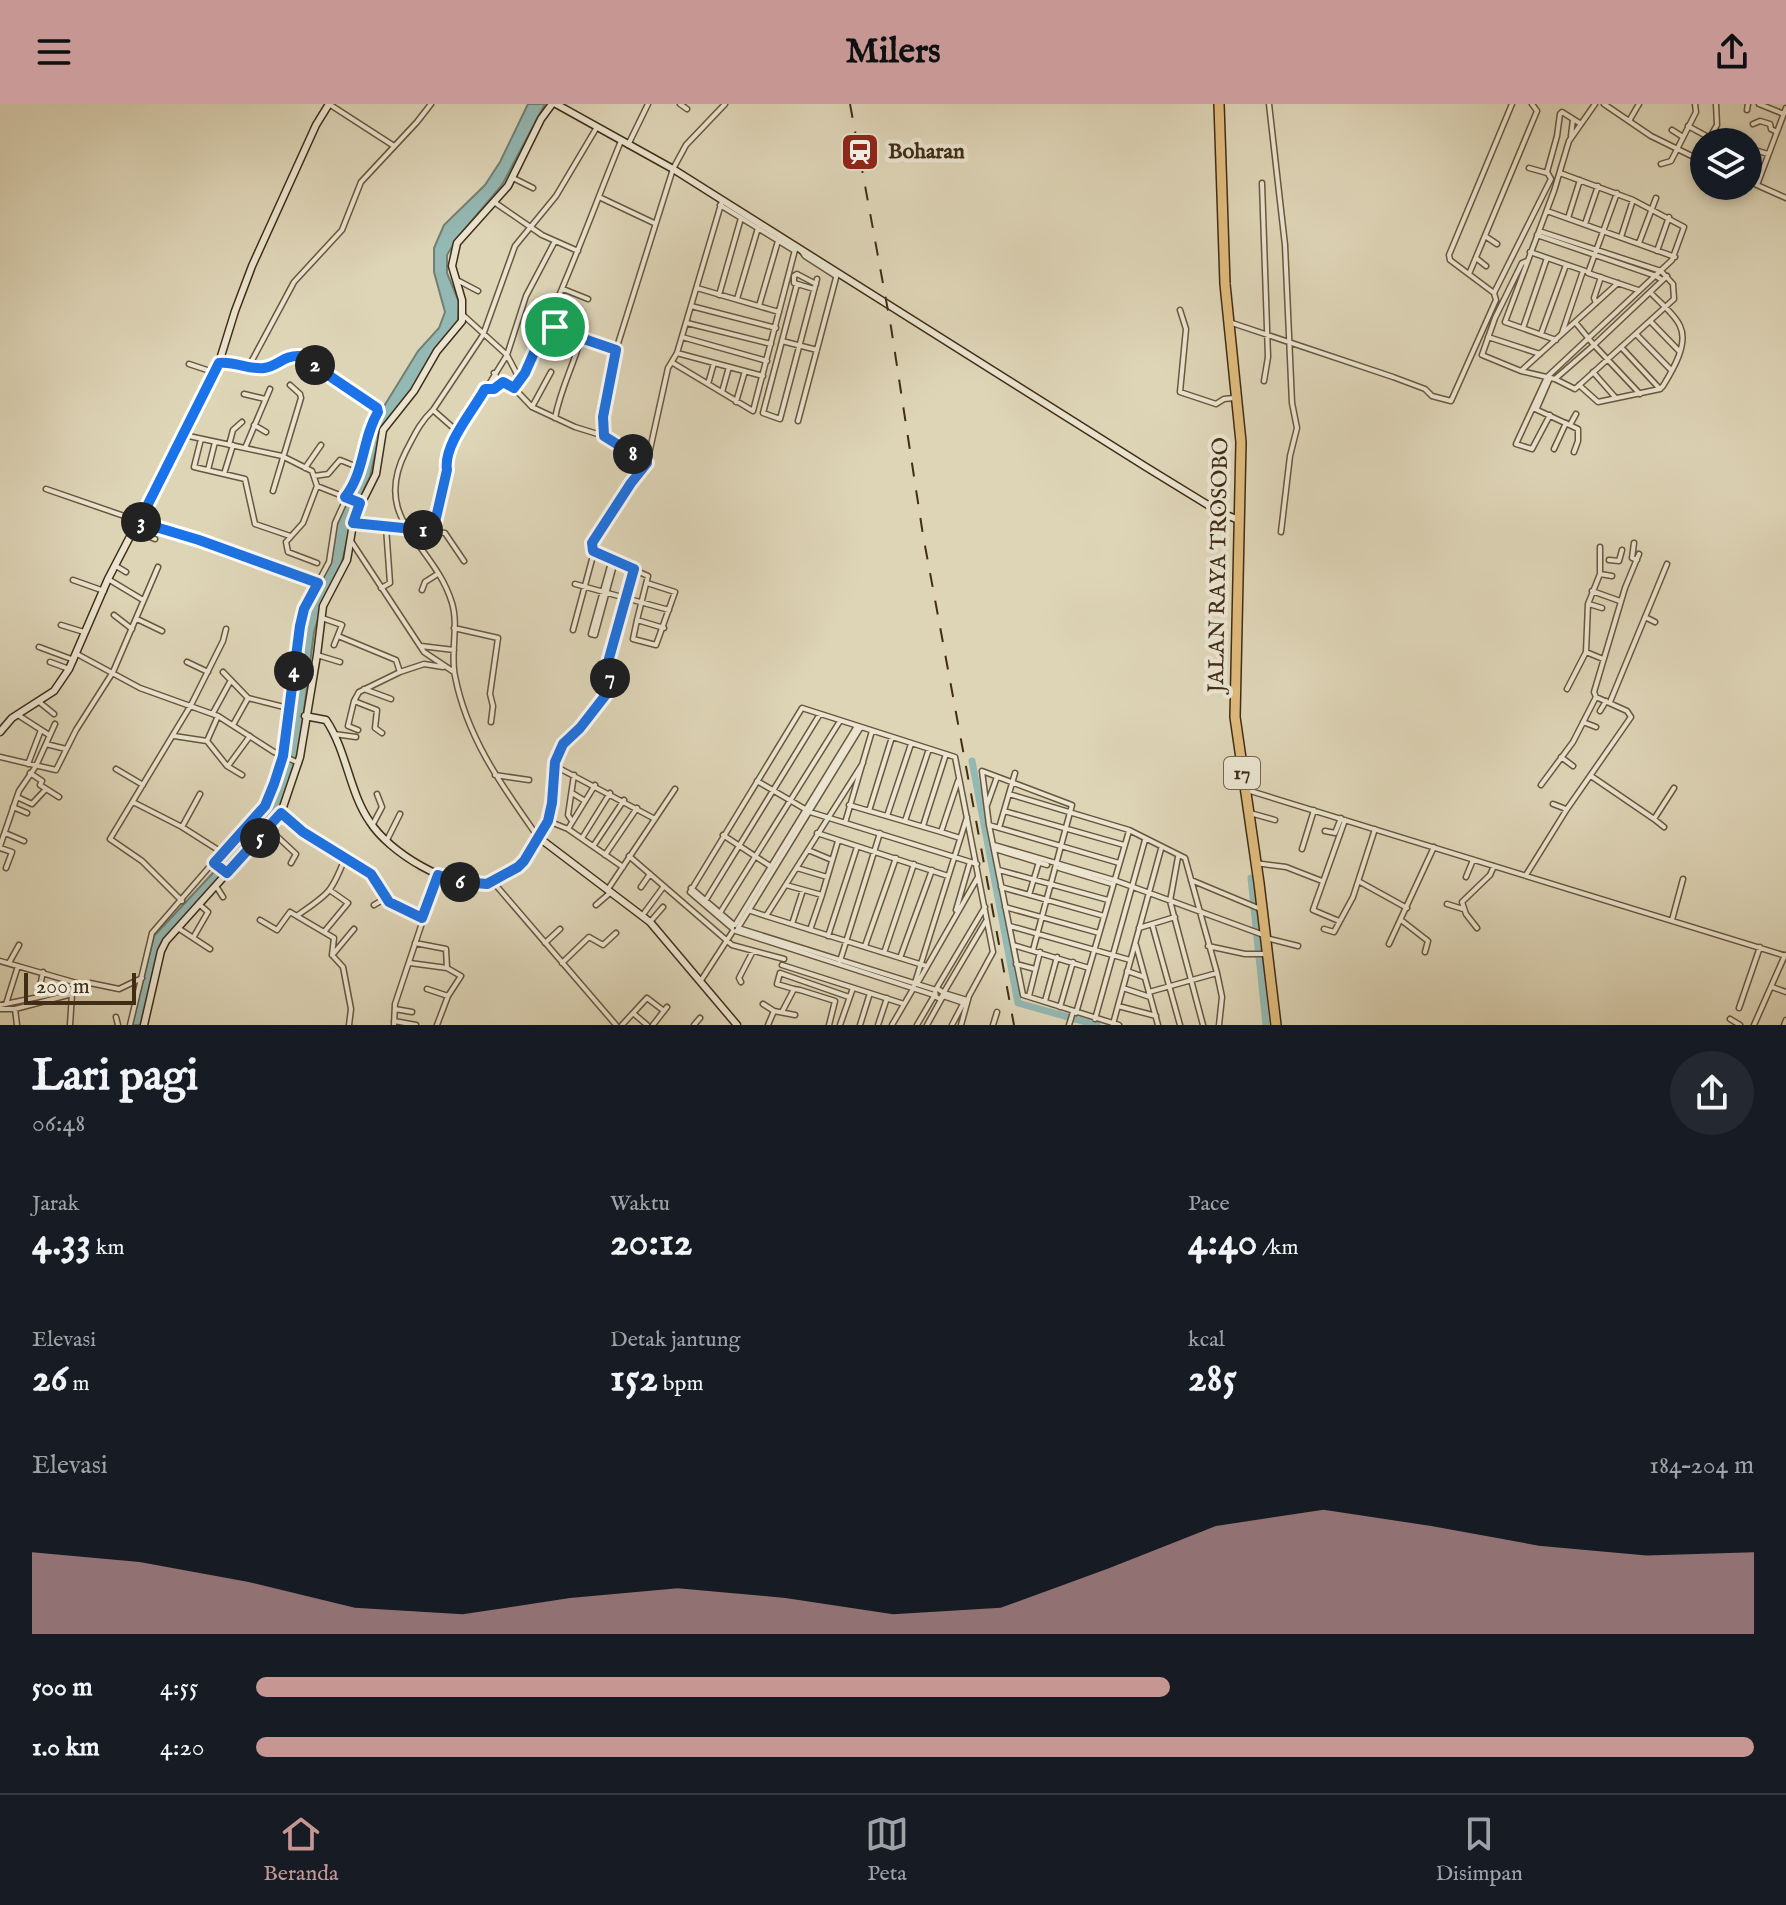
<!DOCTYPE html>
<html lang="id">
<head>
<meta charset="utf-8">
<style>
  :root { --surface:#171b24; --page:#242831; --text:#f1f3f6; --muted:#9ea1a6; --line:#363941; --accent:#c59692 }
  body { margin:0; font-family:"IM FELL English",serif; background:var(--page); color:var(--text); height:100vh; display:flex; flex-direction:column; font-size:30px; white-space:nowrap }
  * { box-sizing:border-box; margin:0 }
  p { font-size:26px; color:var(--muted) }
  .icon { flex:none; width:44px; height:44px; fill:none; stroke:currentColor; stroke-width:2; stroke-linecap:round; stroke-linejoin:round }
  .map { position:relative; height:921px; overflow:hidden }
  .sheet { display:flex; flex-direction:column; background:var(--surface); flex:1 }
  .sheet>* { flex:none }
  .fabs { position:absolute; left:1690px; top:24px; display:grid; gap:16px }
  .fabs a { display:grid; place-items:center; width:72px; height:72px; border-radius:50%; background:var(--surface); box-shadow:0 4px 12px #0003; font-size:40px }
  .scale { position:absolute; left:24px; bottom:20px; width:112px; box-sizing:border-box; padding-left:8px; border:4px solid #402d16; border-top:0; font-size:22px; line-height:28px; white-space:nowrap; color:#402d16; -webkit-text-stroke:6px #eae4d0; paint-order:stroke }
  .pin { position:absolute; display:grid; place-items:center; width:68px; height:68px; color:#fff; margin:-34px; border:4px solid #fff; border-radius:50%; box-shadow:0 2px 8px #0007 }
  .km { position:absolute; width:40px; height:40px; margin:-20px; border-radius:50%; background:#222; color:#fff; font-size:22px; line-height:40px; text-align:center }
  .round { display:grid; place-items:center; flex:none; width:84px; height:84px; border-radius:42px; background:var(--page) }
  .headline { display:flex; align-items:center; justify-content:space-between; height:136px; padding:0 32px }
  h1 { font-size:44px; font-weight:700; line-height:60px }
  .figures { display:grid; grid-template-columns:repeat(3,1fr); gap:12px; height:136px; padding:8px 32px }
  .figures div { display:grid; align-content:center }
  .figures b { font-size:40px; font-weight:700 }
  .figures small { font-size:22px; font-weight:400 }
  .figures p { font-size:22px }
  .chart { height:224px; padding:16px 32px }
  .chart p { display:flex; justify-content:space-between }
  .chart svg { width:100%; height:144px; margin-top:8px; fill:var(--accent); opacity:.7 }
  ul { padding:0 32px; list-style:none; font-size:26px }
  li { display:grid; grid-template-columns:128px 96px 1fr; align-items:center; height:60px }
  li i { height:20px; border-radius:10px; background:var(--accent) }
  header { display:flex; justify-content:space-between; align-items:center; height:104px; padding:0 32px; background:var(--accent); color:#111; font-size:36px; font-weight:700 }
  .tab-bar { display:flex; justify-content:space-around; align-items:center; height:112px; border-top:2px solid var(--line); background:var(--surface); font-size:22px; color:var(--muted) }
  .tab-bar a { display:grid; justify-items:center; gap:4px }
  .tab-bar .selected { color:var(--accent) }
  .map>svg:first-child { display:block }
</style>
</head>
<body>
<header><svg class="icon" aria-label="menu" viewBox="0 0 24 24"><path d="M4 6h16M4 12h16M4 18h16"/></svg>Milers<svg class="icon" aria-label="share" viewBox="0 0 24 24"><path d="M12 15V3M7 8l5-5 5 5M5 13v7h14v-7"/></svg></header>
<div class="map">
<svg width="1786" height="921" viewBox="0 0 1786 921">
  <rect width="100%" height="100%" fill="#ded5b7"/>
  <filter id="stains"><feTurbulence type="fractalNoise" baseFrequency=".0025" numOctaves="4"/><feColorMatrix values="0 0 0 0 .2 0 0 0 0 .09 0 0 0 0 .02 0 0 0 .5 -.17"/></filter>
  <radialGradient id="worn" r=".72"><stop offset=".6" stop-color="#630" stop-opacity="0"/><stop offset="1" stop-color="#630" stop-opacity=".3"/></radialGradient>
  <path fill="#94b8b3" stroke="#728074" stroke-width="2" d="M528,0H545L502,81L458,133L447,151V169L459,198L458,218L379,333L370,373L355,405L340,466L323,499L314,528L298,654L279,710L168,833L144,921H132L154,832L254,725L276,693L288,642L301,521L307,501L329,463L336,421L361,363L375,317L418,247L439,224L445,208L434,168V144L444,121L485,81L500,58Z"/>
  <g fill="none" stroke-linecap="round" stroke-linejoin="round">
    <path stroke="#94b8b3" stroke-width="7" d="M972,657L1018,899L1097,921
      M1251,774L1266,921"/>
    <g stroke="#68573e" stroke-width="7">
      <path id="street" d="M329,0L394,42
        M680,0L687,5
        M1269,0L1285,141L1292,299L1297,324L1290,352L1281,428
        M1604,0L1651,32L1704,58
        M1759,0L1784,10
        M1747,6L1748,0
        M1629,17L1639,0
        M1753,20L1760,17L1770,20L1771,25L1777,28
        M1688,22L1710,34
        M597,23L556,92L515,142L483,231L433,306C420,318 414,332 406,347C370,417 434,439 452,499C459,522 450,549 455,572C467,634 502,682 538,733C560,699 546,681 558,651C568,628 592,617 605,595C613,582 606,573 608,560C610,530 625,494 634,465
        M1672,26L1683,33
        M1571,32L1573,15
        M621,37C587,120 558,206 514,284L532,303L575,323L604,332L647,359
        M1707,38L1717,21L1716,0
        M628,41L648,0
        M1748,44L1768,50
        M1695,55L1704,42
        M1661,60L1671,57L1696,8L1695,0
        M1529,64L1547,69
        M513,74L533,84
        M1748,77L1786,94
        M1262,79L1268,253L1264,277
        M1757,81L1786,4
        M1617,89L1588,169L1638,186
        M599,93L654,119
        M494,98L542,131L578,147
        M720,101L795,147
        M1547,107L1675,153
        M1568,114L1580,76
        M1585,120L1598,82
        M1539,127L1661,167L1673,180L1674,195L1575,285L1555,275L1594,241L1575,218
        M1537,131L1656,172L1662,176
        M1485,132L1497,140
        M1621,133L1633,96
        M1639,139L1656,94
        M800,145L805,152L836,172
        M1657,147L1669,113
        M1530,148L1585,167
        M1476,154L1486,162
        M1527,157L1522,159L1495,214L1482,251L1521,267L1555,275
        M1469,170L1537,7L1532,0
        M457,176L478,187
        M797,180L763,309L780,315L817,175
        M697,184L779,208
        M563,185L588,195
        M814,185L794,179V172L797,170L816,180
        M1494,189L1450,156L1449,151L1512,0
        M719,191L741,114
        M737,195L758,124
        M1596,199L1594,194L1601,173
        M691,202L776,224
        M759,202L778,137
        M1180,206L1186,225L1180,288L1216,300L1224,295L1234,294
        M463,211L507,251L519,274
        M1229,218L1393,273L1425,285L1432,292L1451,297L1496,196L1494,189L1551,75L1547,68L1557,32L1560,10L1562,8L1581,20
        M1651,218L1680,248
        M547,219L616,246
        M687,219L771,240
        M1523,224L1547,154
        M1562,229L1583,167
        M1541,230L1566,161
        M1636,230L1671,266
        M682,233L767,257
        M1488,233L1540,250
        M1556,236L1505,218L1554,87L1569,37L1595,0
        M782,237L817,246
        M1621,243L1660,285L1663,282C1672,267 1689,240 1680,222C1675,210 1659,198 1650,188
        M677,249L763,272
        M219,259L249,262L294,178L342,126L361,78L417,18L431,0
        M673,259L753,307L796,142
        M189,260L216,269
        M1521,267L1618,179
        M1593,268L1615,293
        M494,269L498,275L514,284
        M708,280L714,259
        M1579,281L1598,298L1660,285
        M485,285H494L503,278
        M722,288L729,263
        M244,290L265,295
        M1640,290L1594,241L1667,172
        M736,298L745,267
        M532,303L551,268
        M1533,304L1578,325V337L1574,348
        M1537,304L1550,274
        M433,306L458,328
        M1550,311L1532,345L1516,340L1547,273L1672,156L1684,123L1633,96L1560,69
        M555,314C561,283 573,263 581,234
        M798,317L837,170
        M254,321L266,328
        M1570,321L1576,310
        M184,331L282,352L312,367L317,382L303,419L286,438L288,448L317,459
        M604,332L603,313L616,246L673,65L686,41L725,0
        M201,335L194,363L245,375L255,420L290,432
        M229,341L233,326L242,318
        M245,344L270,285
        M1554,345L1566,319
        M305,364L321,341
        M208,366L215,338
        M224,370L233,341
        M314,372L328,370L340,356L360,364
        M317,382L360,399
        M46,385L318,479
        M273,387L301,294L300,290L290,281
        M353,419L445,429L464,457
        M135,427L155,435
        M433,427L447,366L446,356L459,324L473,306L507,251L526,192L555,137
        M351,437L424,548L454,568
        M1634,439L1632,454L1637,456
        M1600,443V470L1588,500L1586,548L1603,555
        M1609,456L1619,457L1622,446
        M116,462L126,468
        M1600,470L1612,472
        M108,475L143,496
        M73,476L104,487
        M575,480L669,506
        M381,484L390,479L386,423
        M422,486L425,478L436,471
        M1592,487L1620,497
        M1589,500L1602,504
        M114,511L132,525
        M1645,513L1655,518
        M322,514L342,521L334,541
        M137,515L162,527
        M637,516L633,535L656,541L675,488L647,479
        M61,521L84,528
        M454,524L498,534L490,590L493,602L491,618
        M664,524L637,516L648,472L596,449L591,442L611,408L647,359L668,264L677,249L722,97
        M573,526L594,448
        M591,530L595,531L615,457
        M591,530L612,455
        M338,532L396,556L400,568
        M421,542L454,546
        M39,543L74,556
        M77,550L140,584L218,612L274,648L299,659
        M317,551L340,558
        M50,558L69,565
        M187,558L208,568
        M223,568L248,594L288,604
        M364,585L391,595
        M1567,585L1586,548
        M38,597L54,610
        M354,597L377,606L375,624L382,629
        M1610,598L1667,460
        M1600,607L1606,597
        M213,609L231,576
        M18,611L49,631
        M1583,618L1596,623
        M233,621L248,594
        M358,626L348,622L354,597L359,588L400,568L424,560L443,563
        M334,630L356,633
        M174,632L207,637L227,662L242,671
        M207,637L218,612
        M46,640L66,645
        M0,653L56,666L76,626L113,568L158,463
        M1561,653L1573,662
        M28,660L41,626
        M228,662L250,632
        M555,662L655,715
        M116,665L143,681
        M30,669L42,677L40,681L59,693
        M495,671L529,676
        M1591,672L1654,715L1674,684
        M757,677L810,708L977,760
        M1541,681L1573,638L1596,593
        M1247,686L1786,852
        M572,689L585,697
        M1009,690L1129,726L1185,754L1217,869L1222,893L1219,921
        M17,693L32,700L46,685
        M133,698L182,723L200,690
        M1553,700L1566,705
        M849,701L941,728L958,677
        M987,701L997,673
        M13,703L27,709
        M869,707L892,633
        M1004,707L1124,741
        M281,709L303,728L371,770L389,798L422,814
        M1250,709L1275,716
        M887,712L911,640
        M1654,715L1664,723
        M548,717L568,725L623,763
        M572,717L568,711L574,671
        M905,717L929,645
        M845,719L872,627
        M373,720L382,703L377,690
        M989,721L1119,759
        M923,722L946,650
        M182,723L223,749
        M268,724L296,750L291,759
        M999,724L1015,669
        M568,725L595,681
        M1325,727L1335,729L1341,714
        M941,728L960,734
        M5,729L24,737
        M817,729L948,772
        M723,731L770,762
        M582,734L610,689
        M387,736L400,710
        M594,741L624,696
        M994,741L1114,776L1261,830
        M0,742L19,687L36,662L55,620
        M0,744L12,748L6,764
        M995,745L1047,761
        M1302,745L1314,706
        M808,746L832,756
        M605,751L637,704
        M629,752L732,841L784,855
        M1178,753L1170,797L1203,921
        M214,759L227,769
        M1255,759L1286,763L1322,777
        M797,764L827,773
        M1059,764L1112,780
        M999,766L1108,796
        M1526,771L1567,705L1631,613L1627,607L1596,593L1594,588L1625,484L1639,450
        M1466,773L1473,756
        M1191,776L1258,804
        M1360,778L1407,804
        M494,779L616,921
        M786,781L822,791L838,737
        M216,782L223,793
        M641,783L650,770
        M1001,783L1104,812
        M691,784L734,821
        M608,785L675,685
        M1029,791L1039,758
        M182,797L142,757L110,735L191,601L223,537L226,525
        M704,799L820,610
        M1447,800L1463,805
        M374,801L386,794
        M596,801L611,788
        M1005,803L1099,829
        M956,806L970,758
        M751,807L766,812L863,659
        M298,811C328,790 331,790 345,754
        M642,812L664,782
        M718,812L840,617
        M766,812L926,862
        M260,816L277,826L290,808L334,834L332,851
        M1401,816L1428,837L1425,848
        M1672,816L1683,775
        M1339,817L1313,806L1345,716
        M650,818L663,803
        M792,820L803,786
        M1152,820L1180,921
        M735,821L857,622
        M1010,822L1130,856
        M178,824L210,845
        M732,824L690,788L802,604L955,653L993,848L969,892L961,921
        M738,824L861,623
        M738,824L936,886
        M1139,824L1175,813
        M1477,824L1466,810L1462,798L1490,771L1494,762
        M1324,825L1334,828L1353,793L1375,725
        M810,826L822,791
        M736,827L934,891
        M324,828L348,799L331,787
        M828,832L857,743
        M193,834L208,808L200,801
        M1266,834L1298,842
        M415,839L446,845L447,864
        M545,839L560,825
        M1389,840L1434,743
        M1013,841L1089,864
        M1136,841L1158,921
        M865,842L896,754
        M1208,842L1245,850H1264
        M1033,846L1072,701L982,667L989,721L1023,891L1119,921
        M334,849L354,825
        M884,849L914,760
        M332,851L343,863L351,905L349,921
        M900,854L932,766
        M0,857L80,880
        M840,857L880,729
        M9,859L19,841
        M410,859L447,864L461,872L448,892L437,921
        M562,859L589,833L603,841L616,829
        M1016,860L1035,865
        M782,861L904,900
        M1127,867L1144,873
        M780,869L849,893
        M780,869L777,880L794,885
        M700,878L733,827
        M741,878L739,874L753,847
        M917,880L978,773
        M1772,883L1786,888
        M1123,884L1150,893
        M427,885L448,892
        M938,885L944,889L940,895L936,893L935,887L985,803
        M944,888L986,817
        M1149,888L1217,869
        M944,889L967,896
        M38,891L43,868
        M943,892L964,899
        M1029,892L1040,848
        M1045,897L1057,853
        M6,900L18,862
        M763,900L774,907
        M0,901L63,888L90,879L119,885L142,874
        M1118,902L1156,912
        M1060,903L1073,858
        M1739,904L1760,843
        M0,905H15L72,890L70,921
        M15,905L17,921
        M395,905L412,908
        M782,908L794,885L800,886L835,897L829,921
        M633,909L647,921
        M1076,909L1129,727
        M116,913L118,921
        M1095,915L1145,736
        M1730,915L1740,921
        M394,917L416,921
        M1113,920L1161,745
        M130,921L152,829L269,694L283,652L304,505L329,458L335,419L360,364L372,321L379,307C368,295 305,249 289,252C272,255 269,268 249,262
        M394,921L395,900L438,771
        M622,921L647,894L664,907
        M653,921L667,903
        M694,921L700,914
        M768,921L774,907L795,911
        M840,921L853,884
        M860,921L870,889
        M878,921L887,894
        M892,921L913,885L967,713
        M917,921L934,892
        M927,921L942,894
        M952,921L964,898
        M993,921L997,908
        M1069,921L1073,908
        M1754,921L1785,851
        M1784,921L1786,916"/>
    </g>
    <g stroke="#402d16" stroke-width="9">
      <path id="secondary" d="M556,0L673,65L1146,363L1221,409L1239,416
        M305,612L326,616C347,647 349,688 370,718C389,748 448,784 485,780C510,778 528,753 538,733L650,818L737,921
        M0,628L12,614L54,587L69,565L108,475L217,265L235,207L252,162L316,21L329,0
        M144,921L161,847L166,837L281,709L300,653L317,551L323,502L347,456L354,414L376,370L383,326L414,287L437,247L462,217V196L452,162L457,139L508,82L541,15L552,0"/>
    </g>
    <g stroke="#402d16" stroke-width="12">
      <path id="highway" d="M1219,0L1225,180L1241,338L1235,613L1259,779L1276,921"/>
    </g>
    <use href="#street" stroke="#eae4d0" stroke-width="4"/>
    <use href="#secondary" stroke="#eae4d0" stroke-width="6"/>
    <use href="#highway" stroke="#dfba7c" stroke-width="9"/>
    <path stroke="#402d16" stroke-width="2" stroke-dasharray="14 14" stroke-linecap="butt" d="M850,0L891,223L923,431L1014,921"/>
  </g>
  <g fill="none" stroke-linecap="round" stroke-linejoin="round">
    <g stroke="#fff" stroke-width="16">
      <path id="route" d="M547,219L581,234L616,246L603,313L604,332L647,359L631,379L592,439L593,447L634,465L608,558L610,577L608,588L580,624L563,640L555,658L552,699L548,717L524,757L518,763L487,780L462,778L438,771L422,814L389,798L371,770L303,728L281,709L227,769L214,759L265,702L274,680L283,652L300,522L304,505L318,479L199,436L139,418L219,259C235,257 249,266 264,264C278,262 284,251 300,252L377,304L378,308C362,335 365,368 345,393L360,399L353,419L433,427L447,366C443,341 473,307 485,285H494L503,278L514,284L525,269Z"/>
    </g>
    <use href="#route" stroke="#1a73e8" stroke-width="10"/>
  </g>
  <defs>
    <g id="station-square" transform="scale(2)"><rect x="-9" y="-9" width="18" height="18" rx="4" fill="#8f2418" stroke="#eae4d0"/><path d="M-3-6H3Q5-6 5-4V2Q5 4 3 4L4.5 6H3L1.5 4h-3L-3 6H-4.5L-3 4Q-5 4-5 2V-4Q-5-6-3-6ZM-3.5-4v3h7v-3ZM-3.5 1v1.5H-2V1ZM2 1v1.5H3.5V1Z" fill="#fff"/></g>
  </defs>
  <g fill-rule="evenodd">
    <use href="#station-square" x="860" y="48"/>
  </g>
  <g text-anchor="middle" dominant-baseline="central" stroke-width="8" stroke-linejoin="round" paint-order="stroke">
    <rect fill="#eae4d0" stroke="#73644e" stroke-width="2" x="1224" y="653" width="36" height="32" rx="6"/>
    <g font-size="20" font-weight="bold" fill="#402d16">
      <text x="1242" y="669">17</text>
    </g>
    <g font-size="22" font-weight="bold" fill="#402d16" stroke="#eae4d0" text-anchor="start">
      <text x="888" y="48">Boharan</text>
    </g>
    <g font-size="22" fill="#402d16" stroke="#eae4d0">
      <text transform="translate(1219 461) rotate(-89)">JALAN RAYA TROSOBO</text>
    </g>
  </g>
  <rect width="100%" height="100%" filter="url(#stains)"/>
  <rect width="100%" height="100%" fill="url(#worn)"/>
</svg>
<div class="fabs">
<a><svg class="icon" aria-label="layers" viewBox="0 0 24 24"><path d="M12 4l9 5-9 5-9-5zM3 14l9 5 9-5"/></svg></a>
</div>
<div class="scale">200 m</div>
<div class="pin" style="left:555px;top:223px;background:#1e9e55"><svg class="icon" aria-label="arrive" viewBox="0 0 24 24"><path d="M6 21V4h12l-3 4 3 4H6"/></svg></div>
<b class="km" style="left:423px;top:426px">1</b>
<b class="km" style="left:315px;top:261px">2</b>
<b class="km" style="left:141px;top:418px">3</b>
<b class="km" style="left:294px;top:567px">4</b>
<b class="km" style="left:260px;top:734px">5</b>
<b class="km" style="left:460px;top:778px">6</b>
<b class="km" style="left:610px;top:574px">7</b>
<b class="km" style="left:633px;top:350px">8</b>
</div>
<section class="sheet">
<div class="headline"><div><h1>Lari pagi</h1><p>06:48</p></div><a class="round"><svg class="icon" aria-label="share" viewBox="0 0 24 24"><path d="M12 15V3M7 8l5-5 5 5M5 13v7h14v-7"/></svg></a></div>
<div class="figures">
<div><p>Jarak</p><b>4.33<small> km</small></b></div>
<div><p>Waktu</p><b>20:12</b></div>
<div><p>Pace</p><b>4:40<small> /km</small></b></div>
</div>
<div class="figures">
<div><p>Elevasi</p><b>26<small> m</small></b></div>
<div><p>Detak jantung</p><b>152<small> bpm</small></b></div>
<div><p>kcal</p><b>285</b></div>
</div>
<div class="chart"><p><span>Elevasi</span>184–204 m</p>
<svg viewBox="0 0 160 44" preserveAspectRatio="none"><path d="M0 44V19L10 22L20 28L30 36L40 38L50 33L60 30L70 33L80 38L90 36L100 24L110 11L120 6L130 11L140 17L150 20L160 19V44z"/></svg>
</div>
<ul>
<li><b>500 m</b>4:55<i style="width:61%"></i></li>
<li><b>1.0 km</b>4:20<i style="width:100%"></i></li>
</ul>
</section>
<nav class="tab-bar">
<a class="selected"><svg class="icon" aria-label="home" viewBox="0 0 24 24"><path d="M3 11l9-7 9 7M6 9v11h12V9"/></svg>Beranda</a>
<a><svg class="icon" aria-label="map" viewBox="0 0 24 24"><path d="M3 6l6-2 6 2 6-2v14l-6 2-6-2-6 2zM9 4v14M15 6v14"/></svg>Peta</a>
<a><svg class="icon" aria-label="saved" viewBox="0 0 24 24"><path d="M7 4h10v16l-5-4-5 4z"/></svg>Disimpan</a>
</nav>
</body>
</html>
